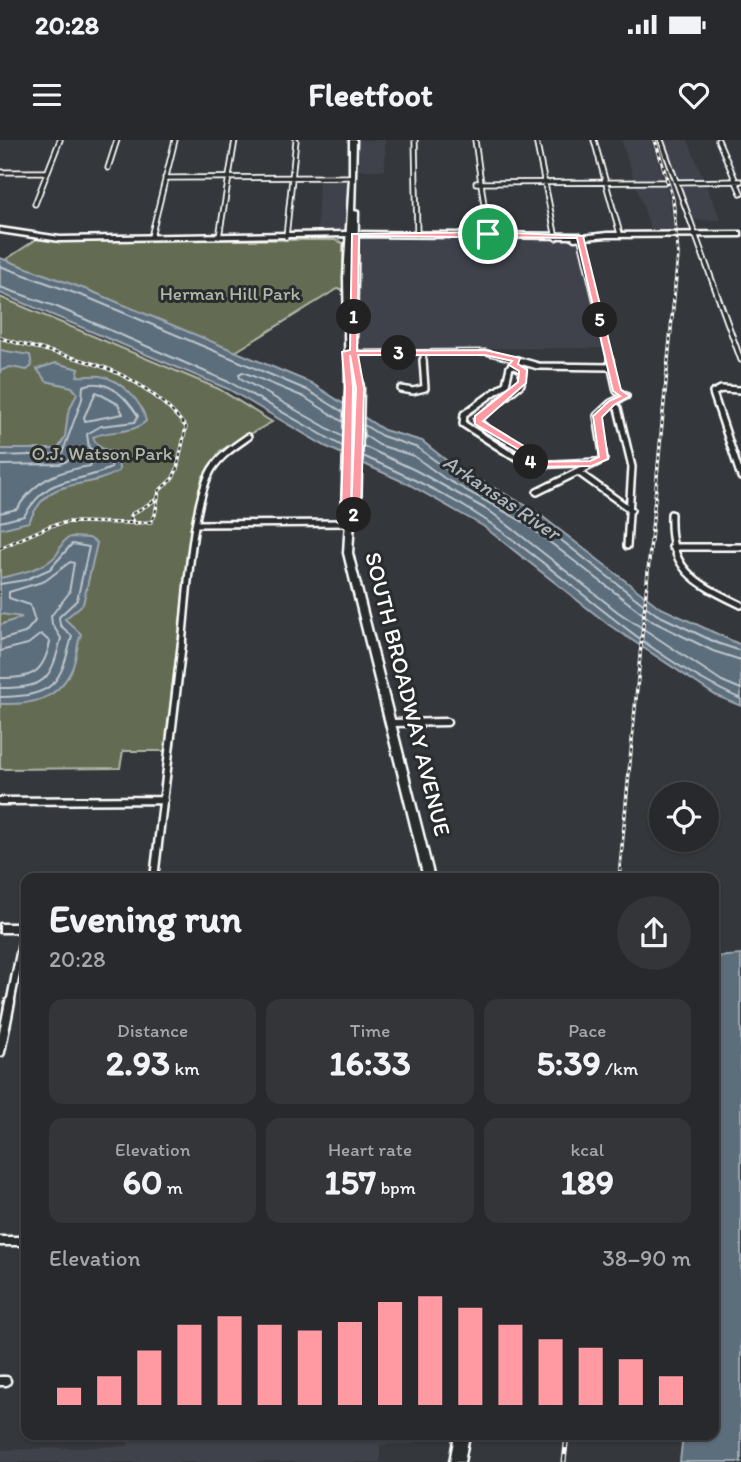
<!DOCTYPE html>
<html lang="en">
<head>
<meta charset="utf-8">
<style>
  :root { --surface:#27292c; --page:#333538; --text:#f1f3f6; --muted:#a4a6a9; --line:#434548; --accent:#ff9aa2 }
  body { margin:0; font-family:Itim,sans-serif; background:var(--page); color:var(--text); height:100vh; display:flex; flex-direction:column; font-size:26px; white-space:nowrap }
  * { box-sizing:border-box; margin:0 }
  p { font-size:23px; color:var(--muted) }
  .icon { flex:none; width:38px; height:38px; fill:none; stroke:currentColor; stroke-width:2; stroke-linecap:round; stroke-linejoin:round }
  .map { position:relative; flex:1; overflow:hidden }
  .details { position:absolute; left:21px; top:733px; width:698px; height:567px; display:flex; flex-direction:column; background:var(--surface); border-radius:14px; box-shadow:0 2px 5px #0004,0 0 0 2px var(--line) }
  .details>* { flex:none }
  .controls { position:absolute; left:649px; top:642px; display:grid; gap:14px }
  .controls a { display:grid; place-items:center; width:70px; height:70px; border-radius:50%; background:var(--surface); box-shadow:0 2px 5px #0004,0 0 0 2px var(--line); font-size:35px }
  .pin { position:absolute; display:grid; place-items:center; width:60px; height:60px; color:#fff; margin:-30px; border:4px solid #fff; border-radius:50%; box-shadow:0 2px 7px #0007 }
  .km { position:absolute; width:35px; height:35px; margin:-18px; border-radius:50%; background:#222; color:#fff; font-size:19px; line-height:35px; text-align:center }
  .round { display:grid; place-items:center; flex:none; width:74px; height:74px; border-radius:37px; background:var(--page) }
  .headline { display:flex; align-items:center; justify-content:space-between; height:119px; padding:0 28px }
  h1 { font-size:38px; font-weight:700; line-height:52px }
  .stats { display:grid; grid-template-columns:repeat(3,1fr); gap:10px; height:119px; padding:7px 28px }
  .stats div { display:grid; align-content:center; border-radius:14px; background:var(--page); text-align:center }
  .stats b { font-size:35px; font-weight:700 }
  .stats small { font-size:19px; font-weight:400 }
  .stats p { font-size:19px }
  .chart { height:196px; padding:14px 28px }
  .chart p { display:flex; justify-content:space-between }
  .chart svg { width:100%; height:126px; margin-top:7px; stroke:var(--accent); stroke-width:6 }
  .status { display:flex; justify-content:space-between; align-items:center; height:49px; padding:0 35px; background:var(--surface); direction:ltr }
  .status svg { height:19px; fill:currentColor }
  header { display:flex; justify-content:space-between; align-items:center; height:91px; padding:0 28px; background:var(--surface); font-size:32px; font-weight:700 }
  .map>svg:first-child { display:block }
</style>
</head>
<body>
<div class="status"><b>20:28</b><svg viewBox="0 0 49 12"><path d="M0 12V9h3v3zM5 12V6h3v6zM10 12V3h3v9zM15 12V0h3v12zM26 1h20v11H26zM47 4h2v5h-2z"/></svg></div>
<header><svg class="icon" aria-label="menu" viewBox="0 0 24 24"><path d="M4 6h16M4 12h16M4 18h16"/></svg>Fleetfoot<svg class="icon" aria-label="heart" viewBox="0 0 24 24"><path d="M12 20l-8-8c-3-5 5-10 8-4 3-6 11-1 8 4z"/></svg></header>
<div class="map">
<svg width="741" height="1322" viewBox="0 0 741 1322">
  <rect width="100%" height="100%" fill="#34373b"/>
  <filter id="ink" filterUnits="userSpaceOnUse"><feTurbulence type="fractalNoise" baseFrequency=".0143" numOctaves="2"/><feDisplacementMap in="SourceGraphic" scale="14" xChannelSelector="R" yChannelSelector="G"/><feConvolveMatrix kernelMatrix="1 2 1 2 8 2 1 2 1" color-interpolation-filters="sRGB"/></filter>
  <g filter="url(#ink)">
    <path fill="#40434b" d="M357,0H385V30H356Z
      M621,0H651L668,54L674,92L652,93Z
      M663,0H688L704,40L678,41Z
      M319,38H349L345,88L342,92L317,94Z
      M679,43H705L721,80H692Z
      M355,99L577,100L607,208L359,209Z
      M129,1295H413V1304L380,1305V1322H0V1310L128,1306Z"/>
    <path fill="#636c52" stroke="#b1b6a8" stroke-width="2" d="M37,99L335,100L343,103V149H337L235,212L5,120Z
      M0,157L219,249L272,282L220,311L202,338L191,388L165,611H123L120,628L0,629Z"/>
    <path fill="#5b6d7c" stroke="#9da7b0" stroke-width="2" d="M0,118L93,152L311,243L384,290L422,301L451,324L534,370L659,467L741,505V566L715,555L609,485L483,386L408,344L325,306L228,249L0,153Z
      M0,210L30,215L32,226L27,230L10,227L0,231Z
      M56,223L79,229L77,236C85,237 92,235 100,236C120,239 142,261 146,281C132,295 110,289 93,297C97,309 107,311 118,312L119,331C81,353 51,332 29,382L0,389V309H58L65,297L68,273L77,253L72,247L46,241L37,229Z
      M70,397L89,398L97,403L83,464L65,479L81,494C76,506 77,520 71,531C56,561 30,565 0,564V485L22,477L0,474V438C17,434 46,429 57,414C63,405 59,404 70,397Z
      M741,815V1322H680L683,1295H714V817Z"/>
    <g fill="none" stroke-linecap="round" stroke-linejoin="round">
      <path stroke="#bdc5cb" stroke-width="2" d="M0,126L91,159L307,250L343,272
        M0,147L57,167L231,243L342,306
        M96,252L118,264L123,274L85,281L84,277Z
        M343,282L304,257L243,232L239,234L240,238L343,297
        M364,285L382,296L418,308L448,330L530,376L656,474L717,503L741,511
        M364,295L379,305L414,316L444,338L525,383L652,481L713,511L741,520
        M363,306L415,330L491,372L618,472L722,541L741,549
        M0,316L62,314L82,259L83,246C107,237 126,257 138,276L135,282L101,286L87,294L89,308L112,319L111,328C70,347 52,331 24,376L0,382
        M363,316C405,335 449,355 487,381C572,439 645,517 741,559
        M0,325L60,324L69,320L78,309L92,322L90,326C57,331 35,340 17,369L0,373
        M0,444L25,440L50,429L72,404L89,407L77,460L59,477L60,485L72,496C60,545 54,556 0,557
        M0,500L25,493L35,481L30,465L9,458V452L45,441L70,422L74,423L69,453L51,476L52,484L61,498C51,541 45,548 0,548
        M0,511L28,504L41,494L50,502C43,535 31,538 0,538"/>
      <g stroke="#fff" stroke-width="7">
        <path id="street-far3" d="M415,0L417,95
          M475,0L488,94
          M536,0L556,98
          M594,0L620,94
          M661,0L741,220
          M718,0L741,53
          M108,28L117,0
          M0,32H47
          M165,38L353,37
          M676,42L741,41
          M476,43L664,42
          M35,64L60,0
          M580,96L610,222
          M151,97L175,0
          M219,97L235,0
          M286,97L296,0
          M349,213L485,212L523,222
          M423,213L424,222
          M515,222L517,220"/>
      </g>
      <g stroke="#fff" stroke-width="10">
        <path id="street-far2" d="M517,220L538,226L611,227
          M517,220L510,227L506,244L464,274L463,284L508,313L534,325L596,322
          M610,220L617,251L626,256
          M513,225L523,230L521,244L477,280L488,290L529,313L532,319L530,323
          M401,249L413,251L425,248L423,220
          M741,250L721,249L713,253L741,337
          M611,263L618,268L632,327L627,406
          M578,332L631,370
          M537,352L604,319L597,276L611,263L626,256
          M671,374C669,431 694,442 741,465
          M197,384L350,383
          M672,407H741
          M182,504C187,461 191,364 212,329C221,315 235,306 248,297"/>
      </g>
      <g stroke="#fff" stroke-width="11">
        <path id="street-far1" d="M391,583L447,582
          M0,661L164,660
          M154,738L182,503
          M10,864L25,788"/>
      </g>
      <g stroke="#fff" stroke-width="13">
        <path id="street" d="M0,912L10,862
          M0,1101H26
          M0,1241H6"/>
      </g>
      <g stroke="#fff" stroke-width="5">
        <path id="secondary" d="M0,88L60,97L348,92L580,94L582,96L607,93L741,92V96L607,97L574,100L572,98L348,96L60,101L0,92Z
          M0,784H26V792H0Z"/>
      </g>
      <g stroke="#fff" stroke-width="5">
        <path id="primary" d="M350,0H356L354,71L358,72L356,204L363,248L360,372L354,380L352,413L434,738H424L344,413L346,380L342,372L346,247L344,138L350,37ZM352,218L357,248L352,372L351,374Z
          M455,1295H469L464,1322H450Z"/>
      </g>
      <use href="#street-far3" stroke="#2a2d2e" stroke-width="3.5"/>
      <use href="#street-far2" stroke="#2a2d2e" stroke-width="5"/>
      <use href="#street-far1" stroke="#2a2d2e" stroke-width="6"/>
      <use href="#street" stroke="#2a2d2e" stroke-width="8"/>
      <use href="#secondary" fill="#2a2d2e" fill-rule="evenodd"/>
      <use href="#primary" fill="#2a2d2e" fill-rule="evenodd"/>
      <g stroke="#fff" stroke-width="3.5">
        <path id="rail-far1" d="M0,198C76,221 132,221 186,287L177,329L173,338L159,351L155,375L151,382L135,383L130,378L132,374L157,359
          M0,408L50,386L68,382L135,383
          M619,738L678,115L673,59L655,0"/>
      </g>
      <g stroke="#fff" stroke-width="5">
        <path id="rail" d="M564,1322L567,1295"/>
      </g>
      <use href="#rail-far1" stroke="#2a2d2e" stroke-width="2" stroke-dasharray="3.5" stroke-linecap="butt"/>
      <use href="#rail" stroke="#2a2d2e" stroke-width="2.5" stroke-dasharray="7" stroke-linecap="butt"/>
    </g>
  </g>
  <path fill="#ff9aa2" stroke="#fff" stroke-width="2" fill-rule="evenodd" d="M488,92L583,96L621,250L630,256L614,265L602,277L608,319L592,326L531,327L526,323V314L475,284V276L518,242L519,231L509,225L512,221L485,215H358L364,248L361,372L353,382H347L341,372L345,247L342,212L350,210L352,94ZM359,96L577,98L613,251L620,256L609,261L593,276L599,317L590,321L535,322L532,311L483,281L526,243L527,230L518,224L520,218L485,210L357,211ZM350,215L356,248L351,373L353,247Z"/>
  <g text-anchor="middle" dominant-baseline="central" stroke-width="6" stroke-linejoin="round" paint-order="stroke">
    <g font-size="19" fill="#b1b6a8" stroke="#2a2d2e">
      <text x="230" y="153">Herman Hill Park</text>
      <text x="102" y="313">O.J. Watson Park</text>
    </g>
    <g font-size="21" font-style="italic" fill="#adb6be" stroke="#2a2d2e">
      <text transform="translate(502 357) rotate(34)">Arkansas River</text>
    </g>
    <g font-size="23" fill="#fff" stroke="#2a2d2e">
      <text transform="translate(408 554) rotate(76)">SOUTH BROADWAY AVENUE</text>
    </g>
  </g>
</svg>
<div class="controls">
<a><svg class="icon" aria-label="locate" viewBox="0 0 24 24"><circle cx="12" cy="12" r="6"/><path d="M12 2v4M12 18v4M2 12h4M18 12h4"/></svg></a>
</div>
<div class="pin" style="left:488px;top:94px;background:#1e9e55"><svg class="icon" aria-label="arrive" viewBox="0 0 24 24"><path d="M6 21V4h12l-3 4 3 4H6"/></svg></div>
<b class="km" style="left:354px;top:177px">1</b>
<b class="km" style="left:354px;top:375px">2</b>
<b class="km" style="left:399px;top:213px">3</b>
<b class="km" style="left:531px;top:322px">4</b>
<b class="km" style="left:600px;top:180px">5</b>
<section class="details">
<div class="headline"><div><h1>Evening run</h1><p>20:28</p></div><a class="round"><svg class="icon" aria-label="share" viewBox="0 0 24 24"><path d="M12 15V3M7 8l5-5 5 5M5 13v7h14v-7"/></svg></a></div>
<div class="stats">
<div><p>Distance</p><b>2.93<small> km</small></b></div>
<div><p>Time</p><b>16:33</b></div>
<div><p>Pace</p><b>5:39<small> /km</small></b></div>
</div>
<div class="stats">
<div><p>Elevation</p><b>60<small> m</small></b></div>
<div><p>Heart rate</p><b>157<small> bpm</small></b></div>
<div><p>kcal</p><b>189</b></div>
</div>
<div class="chart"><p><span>Elevation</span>38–90 m</p>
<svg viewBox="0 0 160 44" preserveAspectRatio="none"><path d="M5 44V38M15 44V34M25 44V25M35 44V16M45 44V13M55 44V16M65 44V18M75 44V15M85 44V8M95 44V6M105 44V10M115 44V16M125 44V21M135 44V24M145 44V28M155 44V34"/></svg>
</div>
</section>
</div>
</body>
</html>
